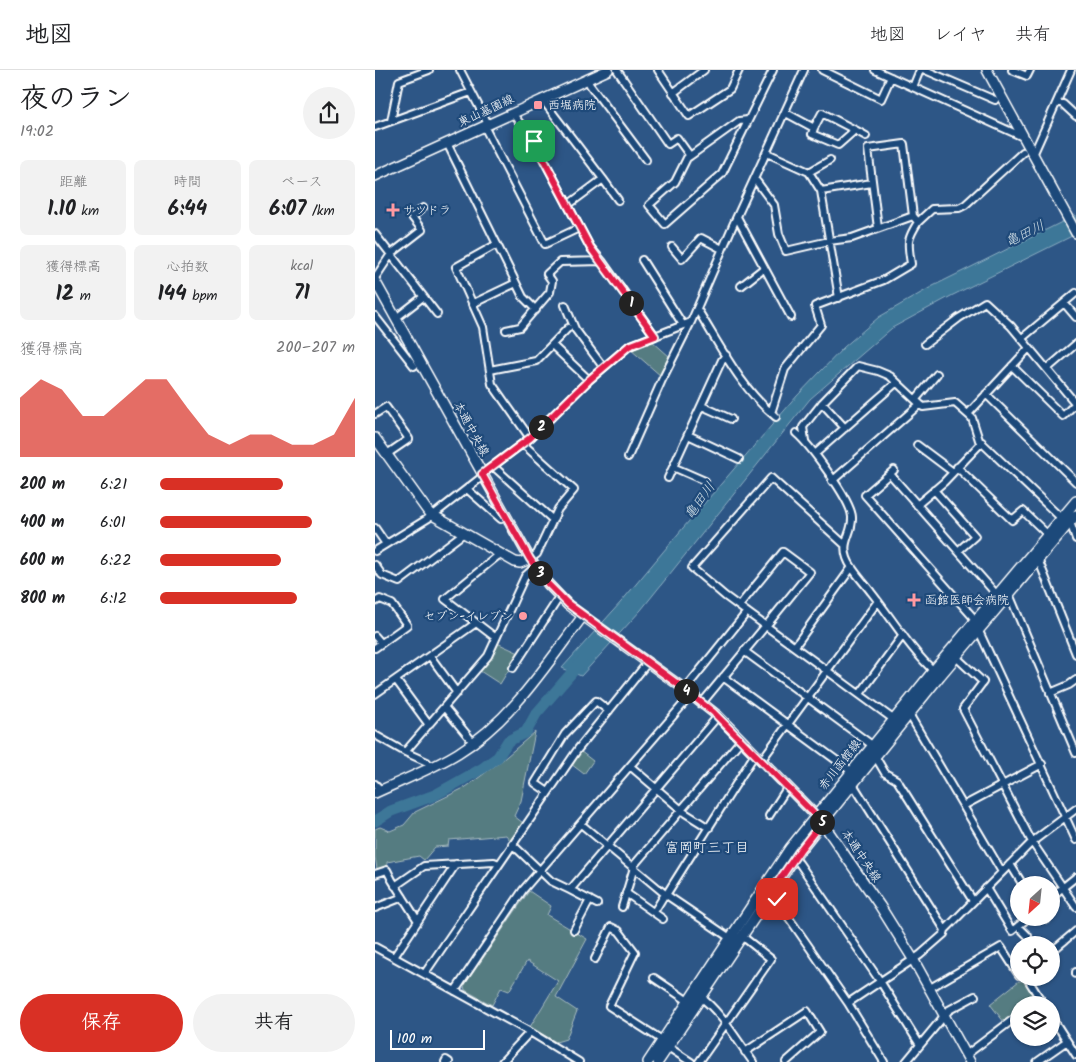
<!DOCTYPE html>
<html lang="ja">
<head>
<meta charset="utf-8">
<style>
  :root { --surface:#fff; --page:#f2f2f2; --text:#202124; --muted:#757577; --line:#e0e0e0; --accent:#d93025 }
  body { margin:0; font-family:Kalam,"Klee One",sans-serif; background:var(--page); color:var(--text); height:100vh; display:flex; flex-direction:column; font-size:19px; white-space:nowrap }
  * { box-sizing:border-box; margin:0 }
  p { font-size:16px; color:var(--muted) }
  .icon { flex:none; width:28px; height:28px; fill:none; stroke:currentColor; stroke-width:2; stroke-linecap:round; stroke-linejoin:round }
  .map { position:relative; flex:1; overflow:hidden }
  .drawer { display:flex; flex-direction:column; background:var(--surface); width:375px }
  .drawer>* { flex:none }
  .needle { width:32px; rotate:207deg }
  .buttons { position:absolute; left:635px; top:806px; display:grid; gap:10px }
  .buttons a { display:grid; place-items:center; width:50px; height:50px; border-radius:50%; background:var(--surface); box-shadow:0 1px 4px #0004; font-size:25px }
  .scale { position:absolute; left:15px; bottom:12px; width:95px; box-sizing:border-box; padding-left:5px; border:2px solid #fff; border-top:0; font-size:14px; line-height:18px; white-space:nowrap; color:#fff; -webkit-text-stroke:4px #1f4a7a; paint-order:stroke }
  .pin { position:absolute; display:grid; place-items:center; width:42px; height:42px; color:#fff; margin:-21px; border-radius:10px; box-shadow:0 2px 8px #0006 }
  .km { position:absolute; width:25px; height:25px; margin:-12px; border-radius:50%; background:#222; color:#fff; font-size:14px; line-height:25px; text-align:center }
  .round { display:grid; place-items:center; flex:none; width:52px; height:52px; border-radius:26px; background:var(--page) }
  .summary { display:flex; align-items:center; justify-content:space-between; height:85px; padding:0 20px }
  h1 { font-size:28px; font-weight:800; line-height:38px }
  .metrics { display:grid; grid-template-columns:repeat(3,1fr); gap:8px; height:85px; padding:5px 20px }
  .metrics div { display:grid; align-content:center; border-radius:8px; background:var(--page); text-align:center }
  .metrics b { font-size:21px; font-weight:800 }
  .metrics small { font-size:14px; font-weight:400 }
  .metrics p { font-size:14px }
  .chart { height:140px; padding:10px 20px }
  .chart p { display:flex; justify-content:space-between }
  .chart svg { width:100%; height:90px; margin-top:5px; fill:var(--accent); opacity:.7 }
  .button { display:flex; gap:10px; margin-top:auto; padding:10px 20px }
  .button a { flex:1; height:58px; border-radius:30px; background:var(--accent); color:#fff; font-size:20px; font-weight:800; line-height:58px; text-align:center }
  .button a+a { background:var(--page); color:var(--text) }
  ul { padding:0 20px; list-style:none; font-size:16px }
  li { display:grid; grid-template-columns:80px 60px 1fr; align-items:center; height:38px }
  li i { height:12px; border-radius:6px; background:var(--accent) }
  header { display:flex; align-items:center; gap:30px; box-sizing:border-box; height:70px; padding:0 25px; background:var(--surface); border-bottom:1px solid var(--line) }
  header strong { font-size:24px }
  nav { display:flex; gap:28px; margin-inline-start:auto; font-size:18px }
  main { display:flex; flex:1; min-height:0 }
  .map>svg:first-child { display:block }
</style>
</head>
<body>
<header>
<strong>地図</strong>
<nav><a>地図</a><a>レイヤ</a><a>共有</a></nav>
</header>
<main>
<section class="drawer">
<div class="summary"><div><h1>夜のラン</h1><p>19:02</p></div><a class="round"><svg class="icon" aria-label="share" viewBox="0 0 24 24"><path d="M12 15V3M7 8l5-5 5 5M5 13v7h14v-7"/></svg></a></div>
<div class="metrics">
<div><p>距離</p><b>1.10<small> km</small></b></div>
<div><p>時間</p><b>6:44</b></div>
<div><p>ペース</p><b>6:07<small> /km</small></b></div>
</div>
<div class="metrics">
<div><p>獲得標高</p><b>12<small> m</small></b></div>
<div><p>心拍数</p><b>144<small> bpm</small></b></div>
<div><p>kcal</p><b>71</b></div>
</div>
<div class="chart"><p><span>獲得標高</span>200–207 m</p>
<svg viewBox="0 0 160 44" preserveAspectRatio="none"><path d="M0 44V15L10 6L20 11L30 24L40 24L50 15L60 6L70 6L80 20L90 33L100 38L110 33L120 33L130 38L140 38L150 33L160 15V44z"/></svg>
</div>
<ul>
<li><b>200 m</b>6:21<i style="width:63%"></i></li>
<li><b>400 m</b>6:01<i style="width:78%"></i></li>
<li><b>600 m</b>6:22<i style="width:62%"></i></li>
<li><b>800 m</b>6:12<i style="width:70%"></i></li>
</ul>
<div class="button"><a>保存</a><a>共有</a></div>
</section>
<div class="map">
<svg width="701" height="992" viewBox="0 0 701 992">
  <rect width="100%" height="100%" fill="#2d5686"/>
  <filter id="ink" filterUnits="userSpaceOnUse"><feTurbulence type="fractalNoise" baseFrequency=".02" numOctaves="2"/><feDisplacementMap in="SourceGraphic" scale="10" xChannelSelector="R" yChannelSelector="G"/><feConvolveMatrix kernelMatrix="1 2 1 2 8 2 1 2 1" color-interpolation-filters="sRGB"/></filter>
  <g filter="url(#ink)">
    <path fill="#557b81" stroke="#aabdc0" d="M277,271L295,287L286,306L255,279Z
      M122,573L144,583L125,614L105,601L114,591Z
      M160,662L146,731L139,746L148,753L135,770L131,765L74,770L73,776L60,777L49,790L44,786L12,792V797L2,799L0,787V759L5,757L15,761L29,755L40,742L91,717L125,692Z
      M205,681L218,691L209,704L196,694Z
      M154,821L176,836L172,845L212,869L181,927L202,941L191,969L181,972L155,957L183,911L152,891L134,921L126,918L117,935L90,920L89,916Z
      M644,911H651L661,928L652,935H644V941L629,952L615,934Z"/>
    <path fill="#3e7798" stroke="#8badc1" d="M701,145V164L576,226L517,258L435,329L266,540L206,606L187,598L246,532L308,458L422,326L469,277L504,247L558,216Z"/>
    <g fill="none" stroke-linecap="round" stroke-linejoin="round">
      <path stroke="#3e7798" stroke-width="11" d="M0,751L16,741L60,725L108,698L123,687L133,671L151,662L161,644L206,592"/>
      <g stroke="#fff" stroke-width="10">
        <path id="street" d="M85,0L113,54
          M242,0L293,74L302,68L315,86
          M283,0L314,46L355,19L364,0
          M447,0L506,29L516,7
          M500,0L648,67
          M550,0L620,30
          M637,0L652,6L655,0
          M212,9L215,15L271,90
          M538,17L545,0
          M298,23L329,0
          M167,29L228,109L193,135
          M682,32L688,34L701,46
          M137,43L159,71L215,177L227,191L280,266
          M411,43L439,58
          M373,50L364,51L315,86L312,88L300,112L274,135L290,154L347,104L398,0
          M16,51L24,11L54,0
          M109,56L170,174L204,158
          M0,57L96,22
          M480,60L447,43L439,58L437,64L463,75L480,60L491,66
          M72,73L148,227L161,240
          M392,83L434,102L446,121L464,228
          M658,85L696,0
          M434,102L455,90
          M228,109L243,130
          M382,112L399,135L404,164L411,181L454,171L477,168L538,146
          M446,121L497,113
          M362,147L416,247
          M543,152L557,139L584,138L590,135L648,82
          M0,164L62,244
          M122,174L81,197L108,257L117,314L155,368
          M297,177L307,189L326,168L347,179
          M267,190L308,255
          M0,208L16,184L47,160L37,147L48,138
          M366,216L389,198
          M689,233L701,247
          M97,234L141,213
          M190,235L200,259L226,294L230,296
          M322,239C346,277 366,319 401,347
          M0,246L39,296
          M21,248L48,227
          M131,260L145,257L175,222L177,211L172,204L185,192L227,191
          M646,269L701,223
          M550,274L584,248L610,232L636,256L701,334
          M177,275L214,310
          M637,296L688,346L701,333
          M672,299L701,274
          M115,300L161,291L193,258
          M611,324L701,412
          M541,329L562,304
          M447,333L470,358
          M327,336L356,349
          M396,343L410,299L446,255L440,236L509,210L536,194C533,173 531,171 543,152L538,146L529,74L493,79L503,158
          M0,344L11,337L34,369L12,384
          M593,344L654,278
          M421,363C435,375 476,430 477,447C478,463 466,471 472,488C476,500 488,511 496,522C516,547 536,581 560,602
          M313,365L364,389
          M430,371L428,357L447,333L483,296L503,301L515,306L548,337L580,333L597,348L604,370L686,448
          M148,374L199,420L183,439L162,484L155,489
          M542,375L578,402
          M440,384L521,313
          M253,387L287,310L316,252
          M118,396L178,450
          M298,397L330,411
          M582,397L637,450L648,441L672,464
          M519,400L490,425L597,546L701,770
          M107,404L155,368L214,310L254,276L316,252L358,155L429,0
          M515,404L622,525
          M293,408L347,290L351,285
          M457,411L545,334
          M92,419L126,449
          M559,420L600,466L583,481
          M542,435L569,412L607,372
          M695,452L701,469
          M0,458L11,474
          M469,474L396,408L317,498L350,526L518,649
          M0,481L57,446L108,406
          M663,489L701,584
          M0,495L7,505L24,512L89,463
          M634,524L701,683
          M0,532L5,529L17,534L32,555L0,578
          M364,536L408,482L435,502L391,556
          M0,566L6,573
          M121,568L70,529L125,484
          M420,576L477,497
          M369,581L497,675
          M55,586L82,623
          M581,587L608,612L588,639L657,772L701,837
          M138,598L185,526
          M348,607L476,701
          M21,610L54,655
          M314,614L372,542
          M675,623L694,615L701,610
          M0,624L101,553
          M485,624L528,565
          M327,633L388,559
          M69,637L98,672
          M534,644L627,802
          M0,665L30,682L52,692L56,697
          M30,682L113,586L150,506L161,496
          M500,686L510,703L522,710L598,831
          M386,691L503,531
          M255,696L310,743L334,758
          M0,714L6,720
          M478,714L570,860
          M173,722L160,713L190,664L221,631L234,641
          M588,736L667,694
          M394,746L412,718
          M206,754L290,824L355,868
          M137,774L176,811L195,820L343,646
          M419,788L424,793L505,911L545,975
          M635,794L648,815
          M0,804L12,800L17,810L43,851
          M20,816L49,796L119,792L124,794
          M611,818L637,861L653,848
          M195,820L222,834
          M396,822L473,933L509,992
          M251,823L288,849
          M291,825L380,684
          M676,827L701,807
          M247,837L260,794L366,670
          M0,838L28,827
          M279,842L290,824
          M671,848L672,849
          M643,856L653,866
          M199,860L215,830
          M0,877L155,962L204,992
          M676,882L701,861
          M19,887L81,794
          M220,889L236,857L244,861L260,882L234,936L287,970
          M701,902V904
          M50,903L203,679L273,592
          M279,908L313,931
          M652,908L669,935
          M555,918L626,877L644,905
          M80,921L148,820L317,624
          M324,926C345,940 363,972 378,992
          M473,933L545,885L569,864L570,860L657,772L701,739
          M658,935L666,929
          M676,946L701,985
          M293,977L316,992
          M370,982L432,941L445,962L411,992
          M591,985L644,945
          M70,992L71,990L74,992
          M127,992L155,962
          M324,992L396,889L367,866
          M531,992L574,940L600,926
          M662,992L692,971"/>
      </g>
      <g stroke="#fff" stroke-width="12">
        <path id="secondary" d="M612,0L701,163
          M0,106L233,0
          M0,211L155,489L173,514L193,535L304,615L343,646L447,752L505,836L538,889L595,992
          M0,368L54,443L140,492L145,493L155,489
          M0,723C28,710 57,699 83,683C137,650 171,595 208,546
          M273,992L415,778L558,601L701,431
          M283,992L425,780L565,606L701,445"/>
      </g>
      <use href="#street" stroke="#1f4a7a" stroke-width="6"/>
      <use href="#secondary" stroke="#1f4a7a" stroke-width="9"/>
    </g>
  </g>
  <g fill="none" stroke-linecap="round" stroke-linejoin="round" filter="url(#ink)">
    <g stroke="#fff" stroke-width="10">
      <path id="route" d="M159,71L215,177L280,266L254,276L214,310L155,368L107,404L155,489L173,514L193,534L304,615L338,642L447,752L425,780L396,822L402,829"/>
    </g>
    <use href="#route" stroke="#e11d48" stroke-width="6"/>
  </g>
  <g fill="#ff9aa2" stroke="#1f4a7a" stroke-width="2">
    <rect x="158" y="30" width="10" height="10" rx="2.5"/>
    <path d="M15.5 132.5h5v5h5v5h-5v5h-5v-5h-5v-5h5z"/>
    <path d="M536.5 522.5h5v5h5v5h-5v5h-5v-5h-5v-5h5z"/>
    <circle cx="148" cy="546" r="5"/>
  </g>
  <g text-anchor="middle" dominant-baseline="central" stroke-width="4.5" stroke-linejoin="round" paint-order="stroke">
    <g font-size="12" fill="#fff" stroke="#1f4a7a" text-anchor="start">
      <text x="173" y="35">西堀病院</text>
      <text x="28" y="140">サツドラ</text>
      <text x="550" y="530">函館医師会病院</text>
      <text x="138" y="546" text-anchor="end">セブン-イレブン</text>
    </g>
    <g font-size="12" fill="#fff" stroke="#1f4a7a">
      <text transform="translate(111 41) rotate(-25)">東山墓園線</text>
      <text transform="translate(96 359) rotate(61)">本通中央線</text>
      <text transform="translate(465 695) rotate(-52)">赤川函館線</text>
      <text transform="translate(486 786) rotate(56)">本通中央線</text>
    </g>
    <g font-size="14" font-style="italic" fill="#cfdde5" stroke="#1f4a7a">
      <text transform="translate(650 164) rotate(-26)">亀田川</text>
      <text transform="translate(325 431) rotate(-54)">亀田川</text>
    </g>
    <g font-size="14" fill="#fff" stroke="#1f4a7a">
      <text x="332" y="778">富岡町三丁目</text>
    </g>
  </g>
</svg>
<div class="buttons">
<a><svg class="needle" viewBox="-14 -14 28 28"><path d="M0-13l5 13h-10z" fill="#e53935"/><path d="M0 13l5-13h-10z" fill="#757577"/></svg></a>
<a><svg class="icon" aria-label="locate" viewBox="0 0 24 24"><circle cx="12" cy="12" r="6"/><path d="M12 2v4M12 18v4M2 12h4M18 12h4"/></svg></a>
<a><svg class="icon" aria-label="layers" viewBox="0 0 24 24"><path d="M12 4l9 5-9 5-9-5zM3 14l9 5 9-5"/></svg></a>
</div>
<div class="scale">100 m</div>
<div class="pin" style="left:159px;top:71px;background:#1e9e55"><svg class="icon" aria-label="arrive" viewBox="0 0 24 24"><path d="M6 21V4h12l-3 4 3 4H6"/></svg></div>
<div class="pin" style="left:402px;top:829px;background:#d93025"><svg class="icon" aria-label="check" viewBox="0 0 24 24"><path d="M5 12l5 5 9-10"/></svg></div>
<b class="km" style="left:256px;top:233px">1</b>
<b class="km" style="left:166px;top:357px">2</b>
<b class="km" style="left:165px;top:503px">3</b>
<b class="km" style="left:311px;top:621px">4</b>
<b class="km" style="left:447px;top:752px">5</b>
</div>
</main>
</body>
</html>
